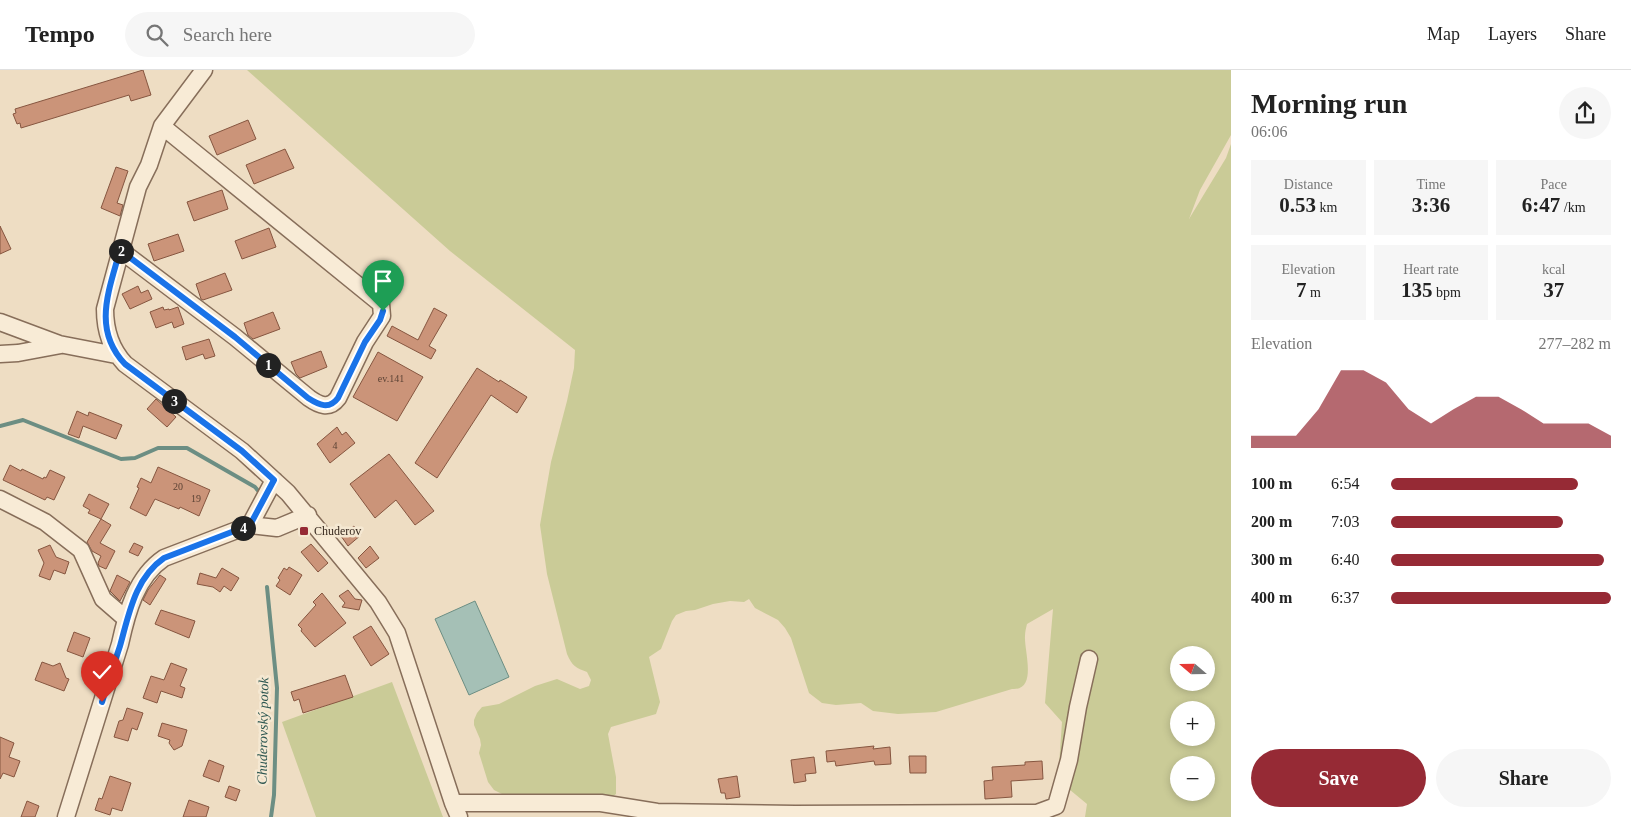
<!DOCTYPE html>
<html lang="en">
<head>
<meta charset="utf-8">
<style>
  :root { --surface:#fff; --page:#f6f6f6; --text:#222; --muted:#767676; --line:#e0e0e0; --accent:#962a35 }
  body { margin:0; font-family:"Times New Roman",serif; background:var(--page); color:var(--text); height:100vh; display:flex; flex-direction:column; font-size:19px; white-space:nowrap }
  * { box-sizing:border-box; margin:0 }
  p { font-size:16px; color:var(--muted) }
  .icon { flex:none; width:28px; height:28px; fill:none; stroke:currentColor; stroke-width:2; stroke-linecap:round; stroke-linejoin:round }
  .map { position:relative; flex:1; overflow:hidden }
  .drawer { display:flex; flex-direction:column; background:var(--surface); width:400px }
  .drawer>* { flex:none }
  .needle { width:32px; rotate:290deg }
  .controls { position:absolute; left:1170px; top:576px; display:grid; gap:10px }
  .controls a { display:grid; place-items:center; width:45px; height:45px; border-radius:50%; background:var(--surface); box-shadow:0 2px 8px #0003; font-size:25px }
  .pin { position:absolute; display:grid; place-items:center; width:42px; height:42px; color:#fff; margin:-51px -21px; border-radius:50% 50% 50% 0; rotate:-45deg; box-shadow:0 0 5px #0007 }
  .pin .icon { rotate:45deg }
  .km { position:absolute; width:25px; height:25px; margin:-12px; border-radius:50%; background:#222; color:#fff; font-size:14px; line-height:25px; text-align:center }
  .round { display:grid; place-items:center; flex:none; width:52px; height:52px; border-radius:26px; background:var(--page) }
  .overview { display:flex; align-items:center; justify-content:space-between; height:85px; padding:0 20px }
  h1 { font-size:28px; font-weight:600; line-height:38px }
  .figures { display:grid; grid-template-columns:repeat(3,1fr); gap:8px; height:85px; padding:5px 20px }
  .figures div { display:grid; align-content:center; border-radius:0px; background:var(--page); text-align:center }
  .figures b { font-size:21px; font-weight:600 }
  .figures small { font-size:14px; font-weight:400 }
  .figures p { font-size:14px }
  .chart { height:140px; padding:10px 20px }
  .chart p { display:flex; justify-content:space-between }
  .chart svg { width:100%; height:90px; margin-top:5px; fill:var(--accent); opacity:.7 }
  .button { display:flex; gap:10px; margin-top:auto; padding:10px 20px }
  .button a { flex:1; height:58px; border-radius:30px; background:var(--accent); color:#fff; font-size:20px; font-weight:600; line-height:58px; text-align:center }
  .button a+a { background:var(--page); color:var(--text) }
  ul { padding:0 20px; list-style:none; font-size:16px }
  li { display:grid; grid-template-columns:80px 60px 1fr; align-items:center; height:38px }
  li i { height:12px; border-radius:6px; background:var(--accent) }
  header { display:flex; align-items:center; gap:30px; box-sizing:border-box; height:70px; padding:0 25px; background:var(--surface); border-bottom:1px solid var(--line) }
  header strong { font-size:24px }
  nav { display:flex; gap:28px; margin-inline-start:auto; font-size:18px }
  .search { width:350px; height:45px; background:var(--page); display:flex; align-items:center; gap:12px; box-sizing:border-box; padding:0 18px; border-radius:28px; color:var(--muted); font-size:19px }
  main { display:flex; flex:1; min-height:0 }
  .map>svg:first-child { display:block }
</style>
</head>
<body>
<header>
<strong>Tempo</strong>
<div class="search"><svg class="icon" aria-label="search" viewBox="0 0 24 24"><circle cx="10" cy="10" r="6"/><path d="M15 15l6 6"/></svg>Search here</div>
<nav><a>Map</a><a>Layers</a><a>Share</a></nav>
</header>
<main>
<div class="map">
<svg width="1231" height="747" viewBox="0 0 1231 747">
  <rect width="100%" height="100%" fill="#eeddc3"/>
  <path fill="#cacb97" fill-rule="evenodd" d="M247,0H1231V65L1200,120L1189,149L1226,88L1231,74V747H1085L1087,734L1058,710L1062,652L1045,633L1053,539L1027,554C1026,558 1025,562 1025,566C1024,581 1038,621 1012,619L936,642L898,644L873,641L861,633L836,635L822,633L809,623L791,568L785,558L778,550L755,538L749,529L744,532L730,531L713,534L695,540L686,541L676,545L672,551L661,579L649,587L660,632L656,644L611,657L608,664L616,707V724L606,731L529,729L504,725L494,720L488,712L479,683L481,675L480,669L474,655V650L477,643L482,637L499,634L535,616L557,609L580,619L589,616L591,610L587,602C576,598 572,596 567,584L547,504L540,455L551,392L567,331L574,298L575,280L450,181ZM1179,585H1206V612H1179ZM1179,640H1206V668H1179ZM1179,695H1206V722H1179Z
    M392,612L443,747H316L282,652Z"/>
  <path fill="#a5c0b6" stroke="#6c8e83" d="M475,531L509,607L469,625L435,549Z"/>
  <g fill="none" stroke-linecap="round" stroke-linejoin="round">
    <path stroke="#6c8e83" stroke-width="4" d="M0,356L23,350L121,389L135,388L158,378H187L255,417L261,424
      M267,517L277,618L274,725L271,747"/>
  </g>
  <path fill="#cb9479" stroke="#865640" d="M143,0L151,25L131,31L129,25L21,58L20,53L17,54L13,44L16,43L15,39Z
    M248,50L256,69L217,85L209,66Z
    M285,79L294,98L254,114L246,95Z
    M116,97L128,101L117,133L123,135L120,146L101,138Z
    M222,120L228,139L194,151L187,132Z
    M0,156L11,179L0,184Z
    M269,158L276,177L242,189L235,171Z
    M178,164L184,181L154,191L148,174Z
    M225,203L232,220L203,230L201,229L196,214Z
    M138,216L141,223L148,220L152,229L130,239L122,224Z
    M163,237L164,240L169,239V240L178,237L184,254L174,258L172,252L156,258L150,242Z
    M434,238L447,245L429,276L436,280L431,289L387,266L392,256L418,270Z
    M273,242L280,259L253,269L248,265L244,253Z
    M209,269L215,286L205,289L203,284L186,290L182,277Z
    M321,281L327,297L300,308L296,304L291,292Z
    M378,282L423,307L397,351L353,327Z
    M477,298L499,312L500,310L527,327L517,343L491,325L437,408L415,393Z
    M156,329L176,347L167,357L147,339Z
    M77,341L88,346L89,342L122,355L116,369L83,356L79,368L68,364Z
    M337,357L342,365L346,362L355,373L330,393L317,374Z
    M389,384L434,441L415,455L396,430L375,448L350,414Z
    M10,395L21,401L22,399L43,409L44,407L46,408L50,400L65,407L54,430L47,427L45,430L3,410Z
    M158,397L210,420L199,446L180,437L179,439L155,429L146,446L130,438L139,418L137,417L141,408L151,413Z
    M89,424L109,434L101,449L111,455L100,473L115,481L106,499L99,496L98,493L101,486L92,481L87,472L101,449L88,443L90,440L83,436Z
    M354,456L361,465L348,476L341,466Z
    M134,473L143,477L138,486L129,482Z
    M311,474L328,493L318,502L301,482Z
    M50,475L56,487L69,492L65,504L54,500L50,510L39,506L44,493L38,480Z
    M370,476L379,488L366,498L358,488Z
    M289,497L302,505L290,525L276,516L280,510L278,508L284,498L287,500Z
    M222,498L239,508L231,521L224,516L220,522L213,517L197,514L200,503L216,508Z
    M117,505L130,512L120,531L110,521Z
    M160,505L166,509L150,535L143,530L148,520Z
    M348,520L355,529L362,530L359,540L342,537L345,533L339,526Z
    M322,523L346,553L315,577L301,561L302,559L298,555L316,535L313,532Z
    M161,540L195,551L189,568L155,554Z
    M371,556L389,584L371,596L353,567Z
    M74,562L90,568L83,587L67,581Z
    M42,592L53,596L60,593L66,608L69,609L64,621L35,610Z
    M171,593L187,599L180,616L185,618L182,628L161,621L157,633L143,628L151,606L164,610Z
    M345,605L353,627L303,643L299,629L294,631L291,622Z
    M127,638L143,643L137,660L132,658L128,671L114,667L119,651L123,650Z
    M162,653L187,660L182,676L174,680L169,673L170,670L158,666Z
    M0,667L14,673L9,687L20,691L14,707L3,703L0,709Z
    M874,676L873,679L890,677L891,694L875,695L874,691L836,696L835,691L827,692L826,681Z
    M909,686H926V703H910Z
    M814,687L816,703L805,704L806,711L794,713L791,690Z
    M209,690L224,696L219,712L203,706Z
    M1042,691L1043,709L1011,711L1012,727L985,729L984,711L993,710L992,697L1025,695V692Z
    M110,706L131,713L122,741L112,738L110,745L95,740L99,728L102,729Z
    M737,706L740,727L726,729L725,723H721L718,709Z
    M229,716L240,720L236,731L225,727Z
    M189,730L209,737L206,747H183Z
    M27,731L39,736L35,747H21Z"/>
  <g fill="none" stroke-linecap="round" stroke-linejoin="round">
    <g stroke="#876e5a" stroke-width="19">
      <path id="minor" d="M204,0L162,56L149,95L138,117L105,239C105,260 110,278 125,294L242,381L288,423L378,532L397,563L453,733L459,747
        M120,180L235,267L309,328C319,335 329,340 338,328L365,272L382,246L381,234L162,56
        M0,252L59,274L116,285
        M0,284L18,283L61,275
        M0,429L45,452L81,480L103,529L126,549
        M250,455L277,458L308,445
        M453,733H601L657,742L795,744L1037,743L1056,736L1069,690L1078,637L1089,589
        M66,747L120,574C127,542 136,507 164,488L250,455L274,410"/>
    </g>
    <use href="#minor" stroke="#f8ebd6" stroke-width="16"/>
  </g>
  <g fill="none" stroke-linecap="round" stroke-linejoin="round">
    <g stroke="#fff" stroke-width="10">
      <path id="route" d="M102,632C108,613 114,594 120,576C129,544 135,508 164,488L250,455L274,410L242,381L125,294C92,259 109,221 120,180L235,267L308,328C319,335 329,340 338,328L365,272L380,250L383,241"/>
    </g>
    <use href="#route" stroke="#1a73e8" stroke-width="6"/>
  </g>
  <rect fill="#962a35" stroke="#f5e8d2" stroke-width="2" x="299" y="456" width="10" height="10" rx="2.5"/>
  <g text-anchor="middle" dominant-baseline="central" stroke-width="5" stroke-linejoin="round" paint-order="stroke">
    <g font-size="10" fill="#5c4335">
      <text x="391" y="308">ev.141</text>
      <text x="335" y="375">4</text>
      <text x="178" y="416">20</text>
      <text x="196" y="428">19</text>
    </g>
    <g font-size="12" fill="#37281e" stroke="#f5e8d2" text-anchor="start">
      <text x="314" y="461">Chuderov</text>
    </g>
    <g font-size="14" font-style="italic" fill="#2d5751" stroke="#f5e8d2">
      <text transform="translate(263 661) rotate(-89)">Chuderovský potok</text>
    </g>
  </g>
</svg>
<div class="controls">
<a><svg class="needle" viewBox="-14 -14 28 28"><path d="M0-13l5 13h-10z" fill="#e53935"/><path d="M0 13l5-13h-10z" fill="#767676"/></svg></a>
<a>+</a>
<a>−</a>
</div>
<div class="pin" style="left:383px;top:241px;background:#1e9e55"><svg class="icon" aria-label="arrive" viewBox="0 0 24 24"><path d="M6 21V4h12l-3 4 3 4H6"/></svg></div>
<div class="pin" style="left:102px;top:632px;background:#d93025"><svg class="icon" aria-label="check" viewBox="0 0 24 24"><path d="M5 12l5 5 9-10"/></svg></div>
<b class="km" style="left:268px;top:295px">1</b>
<b class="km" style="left:121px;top:181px">2</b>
<b class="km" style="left:174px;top:331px">3</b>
<b class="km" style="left:243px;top:458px">4</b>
</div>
<section class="drawer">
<div class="overview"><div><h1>Morning run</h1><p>06:06</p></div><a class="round"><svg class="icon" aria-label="share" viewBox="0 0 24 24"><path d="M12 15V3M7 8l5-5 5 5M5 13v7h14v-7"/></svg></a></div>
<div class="figures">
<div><p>Distance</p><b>0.53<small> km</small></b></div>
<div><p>Time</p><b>3:36</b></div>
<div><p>Pace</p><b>6:47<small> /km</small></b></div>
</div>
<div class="figures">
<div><p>Elevation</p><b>7<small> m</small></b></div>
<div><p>Heart rate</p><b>135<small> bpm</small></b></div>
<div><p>kcal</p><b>37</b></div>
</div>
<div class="chart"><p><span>Elevation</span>277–282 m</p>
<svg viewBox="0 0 160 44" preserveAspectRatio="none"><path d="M0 44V38L10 38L20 38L30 25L40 6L50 6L60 12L70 25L80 32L90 25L100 19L110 19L120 25L130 32L140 32L150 32L160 38V44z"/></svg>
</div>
<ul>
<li><b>100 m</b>6:54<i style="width:85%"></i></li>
<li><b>200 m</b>7:03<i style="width:78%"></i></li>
<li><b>300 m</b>6:40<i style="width:97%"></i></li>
<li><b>400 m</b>6:37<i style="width:100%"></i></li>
</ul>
<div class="button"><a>Save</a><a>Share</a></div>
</section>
</main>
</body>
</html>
